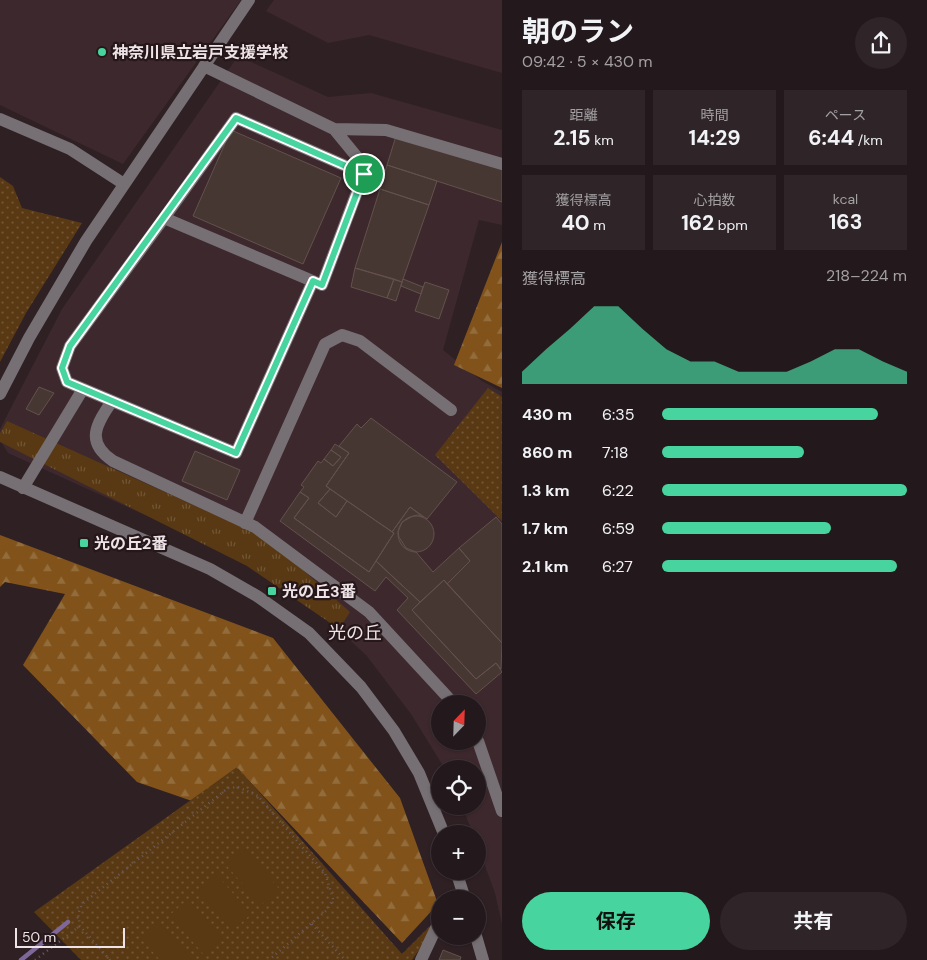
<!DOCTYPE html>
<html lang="ja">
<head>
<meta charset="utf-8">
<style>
  :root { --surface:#23181b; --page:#2f2528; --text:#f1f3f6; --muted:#a3a0a3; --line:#40373a; --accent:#47d49e }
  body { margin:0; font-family:"DM Sans","Noto Sans JP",sans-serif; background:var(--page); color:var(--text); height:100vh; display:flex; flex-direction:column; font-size:19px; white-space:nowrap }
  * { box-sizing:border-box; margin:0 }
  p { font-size:16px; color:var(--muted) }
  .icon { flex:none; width:28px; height:28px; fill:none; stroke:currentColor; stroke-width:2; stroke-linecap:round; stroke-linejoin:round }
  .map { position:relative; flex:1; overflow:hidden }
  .details { display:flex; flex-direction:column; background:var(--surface); width:425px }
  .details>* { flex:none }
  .needle { width:32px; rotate:23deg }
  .controls { position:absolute; left:431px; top:695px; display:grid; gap:10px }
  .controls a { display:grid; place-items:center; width:55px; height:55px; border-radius:50%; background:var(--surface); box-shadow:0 1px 4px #0004,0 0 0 1px var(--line); font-size:25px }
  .scale { position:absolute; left:15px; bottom:12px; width:110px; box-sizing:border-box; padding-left:5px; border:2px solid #eee3e6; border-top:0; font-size:14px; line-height:18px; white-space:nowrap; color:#eee3e6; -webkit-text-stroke:4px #25171a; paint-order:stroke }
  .pin { position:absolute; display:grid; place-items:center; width:42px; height:42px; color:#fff; margin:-21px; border:2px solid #fff; border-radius:50%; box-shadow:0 1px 5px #0007 }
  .round { display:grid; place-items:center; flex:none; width:52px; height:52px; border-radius:26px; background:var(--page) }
  .headline { display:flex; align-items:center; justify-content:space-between; height:85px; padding:0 20px }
  h1 { font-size:28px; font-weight:700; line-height:38px }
  .stats { display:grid; grid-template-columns:repeat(3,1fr); gap:8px; height:85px; padding:5px 20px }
  .stats div { display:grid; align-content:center; border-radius:0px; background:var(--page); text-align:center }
  .stats b { font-size:21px; font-weight:700 }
  .stats small { font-size:14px; font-weight:400 }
  .stats p { font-size:14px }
  .chart { height:140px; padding:10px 20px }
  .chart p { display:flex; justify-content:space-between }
  .chart svg { width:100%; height:90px; margin-top:5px; fill:var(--accent); opacity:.7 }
  .button { display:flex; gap:10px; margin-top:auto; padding:10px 20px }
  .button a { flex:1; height:58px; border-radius:30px; background:var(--accent); color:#111; font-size:20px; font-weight:700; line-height:58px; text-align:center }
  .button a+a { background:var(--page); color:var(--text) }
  ul { padding:0 20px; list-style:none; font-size:16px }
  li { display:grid; grid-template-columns:80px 60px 1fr; align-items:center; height:38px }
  li i { height:12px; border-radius:6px; background:var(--accent) }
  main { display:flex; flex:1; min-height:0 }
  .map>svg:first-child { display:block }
</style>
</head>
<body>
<main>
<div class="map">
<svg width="502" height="960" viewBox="0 0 502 960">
  <defs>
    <pattern id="grass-tufts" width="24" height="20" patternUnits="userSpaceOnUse" patternTransform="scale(1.25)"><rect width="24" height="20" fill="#593913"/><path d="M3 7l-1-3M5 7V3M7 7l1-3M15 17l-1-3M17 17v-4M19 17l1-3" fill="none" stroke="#715635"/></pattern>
    <pattern id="forest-firs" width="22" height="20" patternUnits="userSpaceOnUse" patternTransform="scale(1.25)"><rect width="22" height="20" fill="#81531b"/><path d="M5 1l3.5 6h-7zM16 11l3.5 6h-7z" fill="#936c3c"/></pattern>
    <pattern id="park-dots" width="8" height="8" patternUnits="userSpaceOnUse" patternTransform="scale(1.25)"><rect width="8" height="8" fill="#593913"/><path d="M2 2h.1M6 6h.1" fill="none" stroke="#715635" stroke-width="1.8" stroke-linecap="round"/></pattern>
  </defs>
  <rect width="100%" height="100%" fill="#2f2024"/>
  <path fill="#3d282d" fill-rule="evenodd" d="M0,0H241L123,164L0,105Z
    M274,0H502V73L369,35L328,43L266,11Z
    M238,56L328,97L371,93L502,130V225L479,220L443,350L482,381L502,392V924L495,893L478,847V834H473L462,806H478V769H445L411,714L366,655L311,604L253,564L8,453L0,440V429L62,309ZM440,704H478V741H440Z"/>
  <path fill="url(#grass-tufts)" d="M7,421L267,538L350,612L339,629L247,566L0,442V433Z"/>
  <path fill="url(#forest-firs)" d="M502,242V388L454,365Z
    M0,535L273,638L400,798L438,904L402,943L237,768L192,801L137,782L23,665L65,594L5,582L0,587Z"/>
  <path fill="url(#park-dots)" d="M0,177L13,186L22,208L82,223L26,313L0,362Z
    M488,388L502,397V521L435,455Z
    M237,767L402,954L440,916V920L412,960H81L34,912Z"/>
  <path fill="#593913" d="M245,849L279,889L261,905L226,865Z
    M216,874L251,914L233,930L198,890Z
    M188,899L223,939L204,955L170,915Z
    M160,924L192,960H160L142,940Z"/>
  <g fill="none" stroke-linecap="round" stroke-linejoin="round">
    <path stroke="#7e6799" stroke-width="4.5" d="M21,960L68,922"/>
  </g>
  <path fill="#473733" stroke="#62514c" d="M231,130L341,178L303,264L193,216Z
    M396,136L502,169V202L387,165Z
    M387,165L437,181L429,205L380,189Z
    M380,189L429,205L402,282L355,268Z
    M355,268L394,279L387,298L351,287Z
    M394,279L402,282L396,301L387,298Z
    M403,279L423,287L421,294L401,286Z
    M425,282L449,290L439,319L415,311Z
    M39,387L54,393L39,415L26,409Z
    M371,418L457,482L427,519L410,507L392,532L326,486L349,453L339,446L357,424L361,428Z
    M335,444L349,453L326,486L330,489L318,503L336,517L347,501L394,533L369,572L294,518L309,498L300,492L304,487L301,485L318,461L321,463L324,459L333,466L341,457L331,450Z
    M331,450L341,457L333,466L324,459Z
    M195,451L240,470L227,500L182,481Z
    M330,489L347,501L336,517L318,503Z
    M300,492L309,498L294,518L369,572L376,561L420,602L412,610L476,679L496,663L502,672L476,694L397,610L408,598L386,577L375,591L280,521Z
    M410,507L423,517L418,515L413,516L402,522L398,532L399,537L406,548L416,552L433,572L459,548L470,561L447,584L444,580L420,602L376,561L394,533L392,532Z
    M398 534a18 18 0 1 1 36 0a18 18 0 1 1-36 0Z
    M496,517L502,524V643L447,584L470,561L459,548Z
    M444,580L502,643L501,669L496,663L476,679L412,610Z
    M443,950L461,957L460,960H439Z"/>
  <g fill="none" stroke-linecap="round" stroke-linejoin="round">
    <path stroke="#6a5c60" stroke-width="2.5" stroke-dasharray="1 4" stroke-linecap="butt" d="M312,924L345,960
      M35,960L80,926
      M110,960L80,926L78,914L82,904L228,788L238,787L258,796L325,873L333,899L327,910L269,960"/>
    <path stroke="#767075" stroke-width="12" d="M204,66L334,129L386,130L502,164
      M0,119L70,149L124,184
      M334,129L366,168L322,285L164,218L236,118L364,174
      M164,218L70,346L62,368L67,382L236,453L313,281
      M0,394L29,338L86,241L249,0
      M112,401C96,425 85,442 113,461L255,527L369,612L454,704
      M0,477L210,569L257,596L309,633L361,687L394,731L419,773L444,834
      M23,488L83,389
      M245,523L325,344L342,335L360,341L451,410
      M478,741L502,811
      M456,871L465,899
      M476,936L483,960
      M421,960L436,928L440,927"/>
  </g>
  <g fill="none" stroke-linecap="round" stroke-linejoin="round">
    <g stroke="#fff" stroke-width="10">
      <path id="route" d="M236,118L364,174L322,285L313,281L236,453L67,382L62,368L70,346Z"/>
    </g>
    <use href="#route" stroke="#47d49e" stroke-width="6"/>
  </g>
  <g fill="#47d49e" stroke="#25171a" stroke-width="2">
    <circle cx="102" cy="52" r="5"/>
    <rect x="79" y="538" width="10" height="10" rx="2.5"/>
    <rect x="267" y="586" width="10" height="10" rx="2.5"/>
  </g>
  <g text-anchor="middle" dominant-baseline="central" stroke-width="4.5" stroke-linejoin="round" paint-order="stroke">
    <g font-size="16" font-weight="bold" fill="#eee3e6" stroke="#25171a" text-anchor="start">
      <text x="112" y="52">神奈川県立岩戸支援学校</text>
      <text x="94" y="543">光の丘2番</text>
      <text x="282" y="591">光の丘3番</text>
    </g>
    <g font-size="18" fill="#eee3e6" stroke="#25171a">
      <text x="355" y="633">光の丘</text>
    </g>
  </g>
</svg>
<div class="controls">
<a><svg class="needle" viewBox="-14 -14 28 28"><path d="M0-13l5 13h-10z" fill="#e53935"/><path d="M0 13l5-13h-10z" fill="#a3a0a3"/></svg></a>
<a><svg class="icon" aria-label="locate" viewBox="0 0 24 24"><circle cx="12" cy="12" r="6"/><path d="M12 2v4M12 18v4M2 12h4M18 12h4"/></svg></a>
<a>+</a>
<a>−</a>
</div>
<div class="scale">50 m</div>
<div class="pin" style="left:364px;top:174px;background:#1e9e55"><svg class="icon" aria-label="arrive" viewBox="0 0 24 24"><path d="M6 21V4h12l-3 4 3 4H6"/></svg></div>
</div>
<section class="details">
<div class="headline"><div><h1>朝のラン</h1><p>09:42 · 5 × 430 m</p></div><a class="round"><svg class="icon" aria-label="share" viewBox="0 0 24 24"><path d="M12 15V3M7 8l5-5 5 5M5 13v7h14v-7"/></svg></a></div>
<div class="stats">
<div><p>距離</p><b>2.15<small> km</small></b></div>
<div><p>時間</p><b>14:29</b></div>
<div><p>ペース</p><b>6:44<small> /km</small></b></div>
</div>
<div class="stats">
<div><p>獲得標高</p><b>40<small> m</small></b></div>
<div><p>心拍数</p><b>162<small> bpm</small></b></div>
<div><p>kcal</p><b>163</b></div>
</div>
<div class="chart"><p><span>獲得標高</span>218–224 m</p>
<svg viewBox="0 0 160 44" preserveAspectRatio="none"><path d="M0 44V38L10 27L20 17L30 6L40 6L50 17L60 27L70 33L80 33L90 38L100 38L110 38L120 33L130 27L140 27L150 33L160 38V44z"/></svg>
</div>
<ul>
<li><b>430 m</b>6:35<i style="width:88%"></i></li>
<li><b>860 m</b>7:18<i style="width:58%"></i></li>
<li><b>1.3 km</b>6:22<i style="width:100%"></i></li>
<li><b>1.7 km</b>6:59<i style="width:69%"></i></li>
<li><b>2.1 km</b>6:27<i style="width:96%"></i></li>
</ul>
<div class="button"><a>保存</a><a>共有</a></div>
</section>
</main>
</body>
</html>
